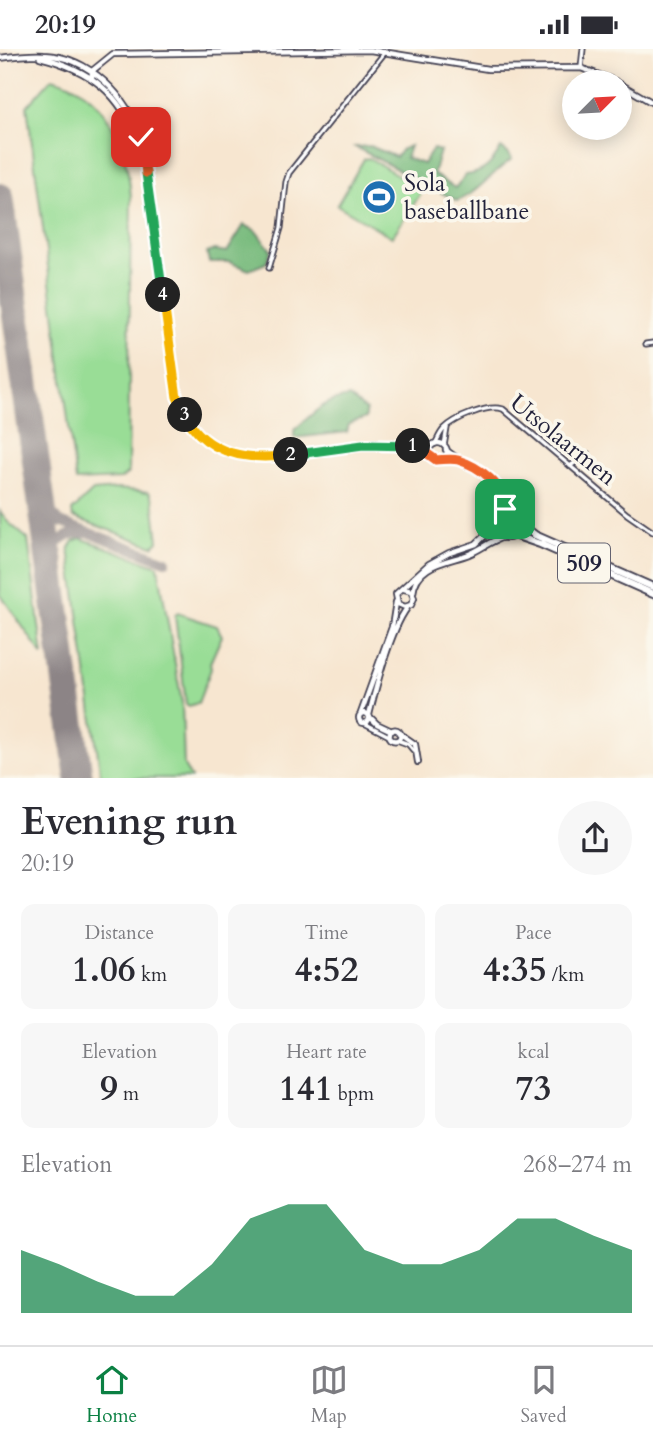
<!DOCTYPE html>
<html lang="en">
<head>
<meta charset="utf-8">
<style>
  :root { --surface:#fff; --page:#f7f7f7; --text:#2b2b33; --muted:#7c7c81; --line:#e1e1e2; --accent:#0b8043 }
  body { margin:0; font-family:Cardo,serif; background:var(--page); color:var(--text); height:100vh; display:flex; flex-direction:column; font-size:26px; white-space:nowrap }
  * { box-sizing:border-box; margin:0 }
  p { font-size:23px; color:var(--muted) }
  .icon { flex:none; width:38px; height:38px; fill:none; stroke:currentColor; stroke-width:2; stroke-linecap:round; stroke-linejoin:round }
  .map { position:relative; height:729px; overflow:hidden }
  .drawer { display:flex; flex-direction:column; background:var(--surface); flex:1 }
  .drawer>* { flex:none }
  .needle { width:46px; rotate:66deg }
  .tools { position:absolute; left:562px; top:21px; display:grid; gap:14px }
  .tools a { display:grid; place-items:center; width:70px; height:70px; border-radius:50%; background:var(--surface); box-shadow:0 4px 18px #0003; font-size:35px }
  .pin { position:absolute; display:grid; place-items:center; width:60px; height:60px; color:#fff; margin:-30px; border-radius:14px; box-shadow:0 4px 10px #0006 }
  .km { position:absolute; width:35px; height:35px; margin:-18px; border-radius:50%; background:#222; color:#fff; font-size:19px; line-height:35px; text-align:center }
  .round { display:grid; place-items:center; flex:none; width:74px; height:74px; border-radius:37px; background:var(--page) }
  .overview { display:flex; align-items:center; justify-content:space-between; height:119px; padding:0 21px }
  h1 { font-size:38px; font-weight:800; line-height:52px }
  .stats { display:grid; grid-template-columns:repeat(3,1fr); gap:10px; height:119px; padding:7px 21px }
  .stats div { display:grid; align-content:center; border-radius:14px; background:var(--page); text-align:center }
  .stats b { font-size:35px; font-weight:800 }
  .stats small { font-size:19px; font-weight:400 }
  .stats p { font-size:19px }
  .chart { height:196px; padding:14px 21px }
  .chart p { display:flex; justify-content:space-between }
  .chart svg { width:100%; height:126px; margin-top:7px; fill:var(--accent); opacity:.7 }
  .status { display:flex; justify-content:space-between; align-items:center; height:49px; padding:0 35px; background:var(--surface); direction:ltr }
  .status svg { height:19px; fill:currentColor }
  .tabs { display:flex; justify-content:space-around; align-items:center; height:98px; border-top:2px solid var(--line); background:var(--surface); font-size:19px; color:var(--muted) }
  .tabs a { display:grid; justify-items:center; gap:4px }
  .tabs .active { color:var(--accent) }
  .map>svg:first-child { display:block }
</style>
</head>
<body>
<div class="status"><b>20:19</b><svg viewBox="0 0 49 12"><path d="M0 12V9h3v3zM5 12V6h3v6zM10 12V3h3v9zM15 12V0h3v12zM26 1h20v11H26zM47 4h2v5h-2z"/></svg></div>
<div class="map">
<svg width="653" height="729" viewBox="0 0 653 729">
  <rect width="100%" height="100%" fill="#fbf7ec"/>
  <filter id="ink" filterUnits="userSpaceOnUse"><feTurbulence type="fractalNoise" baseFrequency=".0143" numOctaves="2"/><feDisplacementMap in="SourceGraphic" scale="14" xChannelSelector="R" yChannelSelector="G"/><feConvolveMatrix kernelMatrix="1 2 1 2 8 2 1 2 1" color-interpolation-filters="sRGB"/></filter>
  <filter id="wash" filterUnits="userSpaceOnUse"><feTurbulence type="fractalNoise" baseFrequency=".00686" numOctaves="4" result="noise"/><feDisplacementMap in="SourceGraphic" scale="28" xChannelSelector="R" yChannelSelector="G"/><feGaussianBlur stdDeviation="1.57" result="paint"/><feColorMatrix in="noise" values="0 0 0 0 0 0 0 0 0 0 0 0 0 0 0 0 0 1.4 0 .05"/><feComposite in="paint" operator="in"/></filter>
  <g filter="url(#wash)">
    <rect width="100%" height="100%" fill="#f7e6d0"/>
    <path fill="#99dd96" stroke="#5e8068" stroke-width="2" d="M52,29C107,42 127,97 131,148L128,424L121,430L76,432L27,57Z
      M369,109L423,141L392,188L337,156L364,110Z
      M117,440L149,443L153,450L158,492L153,497L73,468L72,462L93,442Z
      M0,462L8,473L28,490L43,607L0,545Z
      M80,489L158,517L182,654L184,717L191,729H101L69,500L74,492Z
      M177,564L217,577L222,587L210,614L211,620L198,654L189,657L186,655L175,567Z"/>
    <path fill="#7abc7f" stroke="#4e6f5d" stroke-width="2" d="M370,97L396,108L402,100L410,97L406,109L423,115L433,100L440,102L433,125L455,139L466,126C484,124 492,115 501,99L509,105L512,110C494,122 475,146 457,152L355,98Z
      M244,176L255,181L271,201L266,214L249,221L229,213H209L207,204L214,201L227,203Z
      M349,348L366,361V369L349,375L347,383L294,389V381C314,364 322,352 349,348Z"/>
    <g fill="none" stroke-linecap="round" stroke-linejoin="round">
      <path stroke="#8c8486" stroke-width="10" d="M40,438L50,462L60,473L166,512
        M50,512C52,494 66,483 84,484"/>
      <path stroke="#8c8486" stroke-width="28" d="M0,148L79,729"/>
    </g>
  </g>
  <g filter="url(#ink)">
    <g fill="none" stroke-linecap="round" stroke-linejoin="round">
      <g stroke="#423f51" stroke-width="7">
        <path id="street" d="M581,19L583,0
          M269,219L281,179L286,133L289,124L386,2
          M646,295L653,294
          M435,395C438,390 440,384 444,380C455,369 488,355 503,360L627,465L653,483
          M444,397L447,379
          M570,417L588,405
          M364,674L389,687
          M397,691L408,695L413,701"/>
      </g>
      <g stroke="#423f51" stroke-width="8">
        <path id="secondary" d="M40,8C91,21 120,44 139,94
          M0,9C15,7 30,5 44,6C90,8 127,47 140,88L177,348C215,439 288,403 363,396C386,393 409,399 432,396
          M92,29V22L113,5L370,1L488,20L581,19L617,33
          M620,35L653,54
          M429 403a9 9 0 1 1 18 0a9 9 0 1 1-18 0Z
          M446,401C470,422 508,429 512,466
          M501,443L505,455L502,466
          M404,540L411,542L414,549L411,556L405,558L398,555L396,545L429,515L449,504L476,495L495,477
          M413,544C416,514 449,513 469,505C482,500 491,491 504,488
          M359 669a5 5 0 1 1 10 0a5 5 0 1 1-10 0Z
          M361,664L392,578L396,553
          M369,666C376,638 390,582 407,559
          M369,667L377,675L392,682
          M389.5 686a5.5 5.5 0 1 1 11 0a5.5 5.5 0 1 1-11 0Z
          M399,684L415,695L418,713"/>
      </g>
      <g stroke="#423f51" stroke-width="10">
        <path id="highway" d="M495 476a12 12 0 1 1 24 0a12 12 0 1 1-24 0Z
          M518,473L535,486L653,538
          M514,486L540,495L653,545"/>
      </g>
      <use href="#street" stroke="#fff" stroke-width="3.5"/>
      <use href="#secondary" stroke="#fff" stroke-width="4.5"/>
      <use href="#highway" stroke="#fff" stroke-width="6"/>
    </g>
  </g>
  <g fill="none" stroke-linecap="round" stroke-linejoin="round" filter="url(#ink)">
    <g stroke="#fff" stroke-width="14">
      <path id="split-1" d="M413,397L418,398L436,411C442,411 451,409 458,411C478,417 507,437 505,460"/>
    </g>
    <g stroke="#fff" stroke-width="14">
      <path id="split-2" d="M291,406L363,396L413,397"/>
    </g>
    <g stroke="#fff" stroke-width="14">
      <path id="split-3" d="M185,366C207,407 249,412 291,406"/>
    </g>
    <g stroke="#fff" stroke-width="14">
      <path id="split-4" d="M163,246L175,334L177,348L185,366"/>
    </g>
    <g stroke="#fff" stroke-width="14">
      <path id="split-5" d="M146,124L163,246"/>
    </g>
    <g stroke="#fff" stroke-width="14">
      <path id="split-6" d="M141,88L146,124"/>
    </g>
    <use href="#split-1" stroke="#f0652b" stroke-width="9"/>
    <use href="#split-2" stroke="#22a559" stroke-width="9"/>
    <use href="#split-3" stroke="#f5b400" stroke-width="9"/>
    <use href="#split-4" stroke="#f5b400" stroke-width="9"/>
    <use href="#split-5" stroke="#22a559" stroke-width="9"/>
    <use href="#split-6" stroke="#f0652b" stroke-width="9"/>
  </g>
  <defs>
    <g id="stadium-disc" transform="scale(1.75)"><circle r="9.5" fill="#1f6fb2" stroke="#fbf7ec"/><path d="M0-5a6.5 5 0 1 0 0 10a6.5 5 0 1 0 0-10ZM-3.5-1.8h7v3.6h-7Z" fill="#fff"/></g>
  </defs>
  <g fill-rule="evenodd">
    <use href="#stadium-disc" x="379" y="148"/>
  </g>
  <g text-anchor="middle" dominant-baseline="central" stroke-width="7" stroke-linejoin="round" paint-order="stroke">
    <rect fill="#fbf7ec" stroke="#636270" stroke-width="2" x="558" y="494.5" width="52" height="39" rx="5"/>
    <g font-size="23" font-weight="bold" fill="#22223b">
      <text x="584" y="514">509</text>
    </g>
    <g font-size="24" fill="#22223b" stroke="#fbf7ec" text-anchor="start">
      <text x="404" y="134">Sola<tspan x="404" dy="28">baseballbane</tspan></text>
    </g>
    <g font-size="24" fill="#22223b" stroke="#fbf7ec">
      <text transform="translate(563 391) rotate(39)">Utsolaarmen</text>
    </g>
  </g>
</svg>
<div class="tools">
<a><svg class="needle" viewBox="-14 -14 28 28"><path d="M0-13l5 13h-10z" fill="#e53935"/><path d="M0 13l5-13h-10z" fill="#7c7c81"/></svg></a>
</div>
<div class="pin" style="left:505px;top:460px;background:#1e9e55"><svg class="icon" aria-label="arrive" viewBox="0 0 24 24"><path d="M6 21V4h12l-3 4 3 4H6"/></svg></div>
<div class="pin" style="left:141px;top:88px;background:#d93025"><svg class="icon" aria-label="check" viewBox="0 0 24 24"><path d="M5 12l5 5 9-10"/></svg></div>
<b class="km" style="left:413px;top:397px">1</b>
<b class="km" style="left:291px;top:406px">2</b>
<b class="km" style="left:185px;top:366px">3</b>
<b class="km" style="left:163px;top:246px">4</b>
</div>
<section class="drawer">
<div class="overview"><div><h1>Evening run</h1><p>20:19</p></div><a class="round"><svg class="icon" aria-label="share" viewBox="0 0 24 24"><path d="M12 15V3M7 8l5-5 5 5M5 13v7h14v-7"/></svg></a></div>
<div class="stats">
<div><p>Distance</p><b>1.06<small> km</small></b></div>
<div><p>Time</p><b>4:52</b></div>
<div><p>Pace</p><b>4:35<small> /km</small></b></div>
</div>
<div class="stats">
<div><p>Elevation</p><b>9<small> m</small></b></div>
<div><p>Heart rate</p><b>141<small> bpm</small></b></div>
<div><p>kcal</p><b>73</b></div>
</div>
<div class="chart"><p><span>Elevation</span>268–274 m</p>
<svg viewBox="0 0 160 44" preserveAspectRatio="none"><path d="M0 44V22L10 27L20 33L30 38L40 38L50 27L60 11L70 6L80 6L90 22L100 27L110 27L120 22L130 11L140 11L150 17L160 22V44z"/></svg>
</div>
</section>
<nav class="tabs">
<a class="active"><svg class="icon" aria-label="home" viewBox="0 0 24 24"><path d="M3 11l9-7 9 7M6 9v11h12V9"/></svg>Home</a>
<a><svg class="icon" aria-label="map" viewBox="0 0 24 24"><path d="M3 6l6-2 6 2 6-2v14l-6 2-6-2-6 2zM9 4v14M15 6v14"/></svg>Map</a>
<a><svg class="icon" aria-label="saved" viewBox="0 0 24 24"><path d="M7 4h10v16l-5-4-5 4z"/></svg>Saved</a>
</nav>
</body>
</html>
